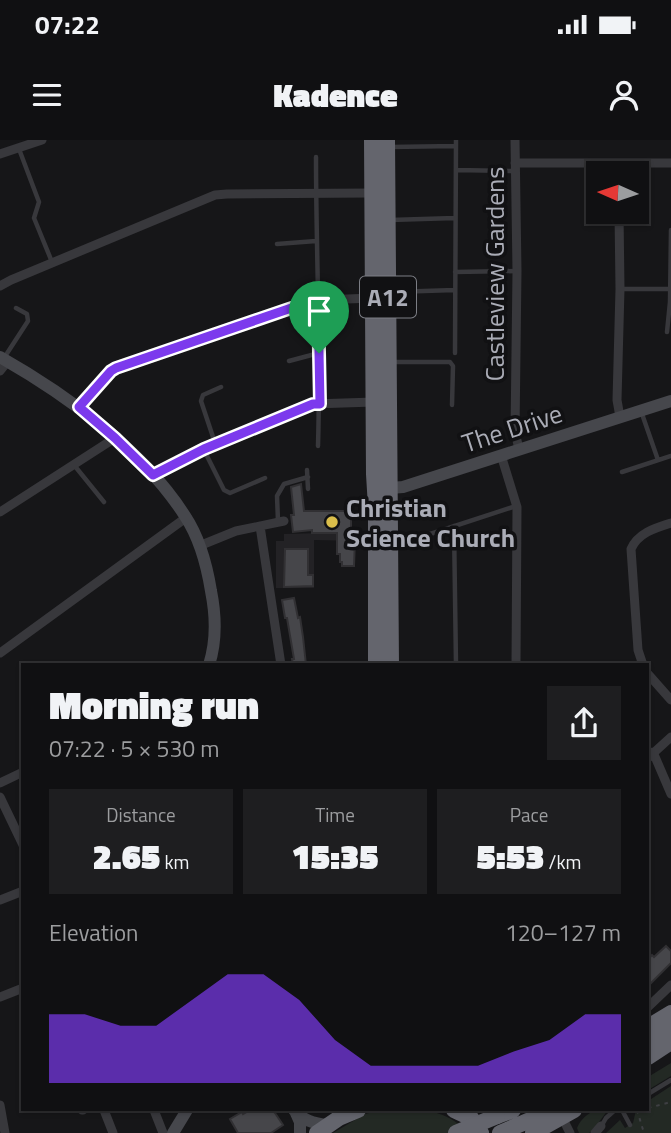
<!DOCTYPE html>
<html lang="en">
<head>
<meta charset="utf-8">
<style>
  :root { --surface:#101012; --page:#1e1e20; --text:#f1f3f6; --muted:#9c9d9f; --line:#303032; --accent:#7c3aed }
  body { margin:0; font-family:"Titillium Web",sans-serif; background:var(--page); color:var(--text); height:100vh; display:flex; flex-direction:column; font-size:26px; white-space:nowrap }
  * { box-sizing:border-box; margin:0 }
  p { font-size:23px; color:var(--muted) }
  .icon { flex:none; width:38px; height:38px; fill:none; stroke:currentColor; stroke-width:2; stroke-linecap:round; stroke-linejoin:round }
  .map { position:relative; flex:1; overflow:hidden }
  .panel { position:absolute; left:21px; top:523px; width:628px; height:448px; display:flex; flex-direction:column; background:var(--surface); border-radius:0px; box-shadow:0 2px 5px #0004,0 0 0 2px var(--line) }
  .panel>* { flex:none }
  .needle { width:46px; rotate:273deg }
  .controls { position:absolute; left:586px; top:21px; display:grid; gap:14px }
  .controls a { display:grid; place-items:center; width:63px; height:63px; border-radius:0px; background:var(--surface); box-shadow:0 2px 5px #0004,0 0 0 2px var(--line); font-size:35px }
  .pin { position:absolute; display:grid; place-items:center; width:60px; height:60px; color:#fff; margin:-72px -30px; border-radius:50% 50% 50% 0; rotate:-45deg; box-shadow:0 0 7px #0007 }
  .pin .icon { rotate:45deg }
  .round { display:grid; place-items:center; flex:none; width:74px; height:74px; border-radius:0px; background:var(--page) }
  .head { display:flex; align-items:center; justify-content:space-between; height:119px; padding:0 28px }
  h1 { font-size:38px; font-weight:800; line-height:52px }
  .metrics { display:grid; grid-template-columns:repeat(3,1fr); gap:10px; height:119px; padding:7px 28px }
  .metrics div { display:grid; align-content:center; border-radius:0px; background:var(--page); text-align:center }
  .metrics b { font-size:35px; font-weight:800 }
  .metrics small { font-size:19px; font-weight:400 }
  .metrics p { font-size:19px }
  .chart { height:196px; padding:14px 28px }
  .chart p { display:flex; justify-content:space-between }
  .chart svg { width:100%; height:126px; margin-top:7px; fill:var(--accent); opacity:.7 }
  .status { display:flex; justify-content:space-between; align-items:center; height:49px; padding:0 35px; background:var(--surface); direction:ltr }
  .status svg { height:19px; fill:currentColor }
  header { display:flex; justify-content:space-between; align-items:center; height:91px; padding:0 28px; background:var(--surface); font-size:32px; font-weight:800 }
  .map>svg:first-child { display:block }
</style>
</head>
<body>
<div class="status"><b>07:22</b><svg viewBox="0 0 49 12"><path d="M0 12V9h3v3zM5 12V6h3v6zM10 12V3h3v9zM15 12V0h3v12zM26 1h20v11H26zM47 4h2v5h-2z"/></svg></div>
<header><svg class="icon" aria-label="menu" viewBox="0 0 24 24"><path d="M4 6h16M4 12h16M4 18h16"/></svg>Kadence<svg class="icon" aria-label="person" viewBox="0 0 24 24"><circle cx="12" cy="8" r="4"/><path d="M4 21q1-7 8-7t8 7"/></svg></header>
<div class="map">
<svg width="671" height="993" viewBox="0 0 671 993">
  <rect width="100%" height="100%" fill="#161618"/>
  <path fill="#232225" d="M362,392V401L314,400V448H276V401H284V394Z"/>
  <path fill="#232924" d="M671,923V936L648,950V937Z
    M671,946V993H606L620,980L625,988L633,983L636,970H648V961Z
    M381,970C415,970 443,965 468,993H333L365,974Z
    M595,970H608L593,990L589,993H579L577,988C581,979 586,975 595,970Z"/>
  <path fill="#46464a" stroke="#313033" stroke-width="2" d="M301,344L304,371H351V400H355L354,426H342V422H340V414H337V393H312V390L293,392L291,375H294L291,347Z
    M285,409H308V435H313V446L284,447Z
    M294,458L298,478L300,477L303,497L306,525H293L292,519H294L287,478H285L282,460Z
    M666,806L671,811V823L648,846V820L652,815L654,817Z
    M250,970H273L283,985L271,993H238L230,979L242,972L243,974Z"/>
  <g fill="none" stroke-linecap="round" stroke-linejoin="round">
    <path stroke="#3e3f43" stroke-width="2" stroke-dasharray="3.5 5" stroke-linecap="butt" d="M648,968L671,962
      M637,970L644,993"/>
    <path stroke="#38383c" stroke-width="4.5" d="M390,7L456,6
      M19,9L39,62L34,78L52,122
      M316,17C316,113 321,210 318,306
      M456,30L514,31
      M390,80L455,78
      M277,104L316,101
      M455,132L516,131
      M620,149H670
      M393,152L455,150
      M667,192L670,162L671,90
      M455,213L456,0
      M4,218L28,181L27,174L16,168
      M289,221L319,213
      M391,222H450L453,226L452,265
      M641,271L658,320
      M215,303L201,261L203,255L221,247
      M204,310L224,350L230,353L265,338
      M74,325L104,362
      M307,330L308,349
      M622,332L671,316
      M278,381L277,356L284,344L308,337
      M454,386L456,525
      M394,400L424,396L516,366
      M648,954L671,940
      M622,970L630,985
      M602,985L606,978L615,970"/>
    <path stroke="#38383c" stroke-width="9" d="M515,0L517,131L515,292L519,309
      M0,14L42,0
      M515,23H671
      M619,72L620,149L617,260L620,277
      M0,146L11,140L215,55L227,54L372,53
      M0,231L8,221
      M79,267L116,228L309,162L321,160L373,158
      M501,315L517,367L516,525
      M153,335L204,309L313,264L374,262
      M0,372L115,298
      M260,386L281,525
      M199,406L236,391L284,381
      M0,513L187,377
      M643,525L638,510L631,409C638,393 655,388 671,383
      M648,534L671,560
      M653,612L671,654
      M648,618L671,597
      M0,643L23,632
      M0,657L23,705
      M0,760L23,751
      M0,857L23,848
      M648,867L671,845
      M0,965L5,993
      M82,970H83
      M104,970L113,993
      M154,970L163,993
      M562,977L570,993
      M595,993L601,986"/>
    <path stroke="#46474c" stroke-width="12" d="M0,217C67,255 143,310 185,376C199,397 207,426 211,451C216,476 217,500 209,525
      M384,351L390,348L403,347L671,261
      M294,970C302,980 315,984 328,985
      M296,973L300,982V993
      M173,993L187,970"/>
    <path stroke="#64656d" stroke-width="16" d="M372,0L374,334L376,367V525
      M387,0L391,525
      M648,887L671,873
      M648,901L671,887
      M648,917L671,902
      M454,970L471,978L481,993
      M497,976L513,970
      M317,993L339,978L358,970
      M500,993L553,970
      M533,993L574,970"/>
    <path stroke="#64656d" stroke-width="16" d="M456,993L497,976"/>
  </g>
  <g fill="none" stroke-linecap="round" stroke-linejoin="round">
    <g stroke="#fff" stroke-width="14">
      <path id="route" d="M318,160L320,264H313L204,309L153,335L115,298L79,267L111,231L116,228L309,162Z"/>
    </g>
    <use href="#route" stroke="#7c3aed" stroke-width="9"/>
  </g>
  <circle fill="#dabe4b" stroke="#111113" stroke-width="2.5" cx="332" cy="382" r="7"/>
  <g text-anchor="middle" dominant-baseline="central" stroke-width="7" stroke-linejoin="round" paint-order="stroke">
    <rect fill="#111113" stroke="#7c7e85" stroke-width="2" x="360" y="136.5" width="56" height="41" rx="5"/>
    <g font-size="24" font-weight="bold" fill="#aaacb6">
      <text x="388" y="157">A12</text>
    </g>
    <g font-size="26" fill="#aaacb6" stroke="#111113">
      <text transform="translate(494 134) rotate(-90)">Castleview Gardens</text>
      <text transform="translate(512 288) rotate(-18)">The Drive</text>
    </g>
    <g font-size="26" font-weight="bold" fill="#aaacb6" stroke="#111113" text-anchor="start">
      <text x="346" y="367">Christian<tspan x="346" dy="30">Science Church</tspan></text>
    </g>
  </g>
</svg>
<div class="controls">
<a><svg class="needle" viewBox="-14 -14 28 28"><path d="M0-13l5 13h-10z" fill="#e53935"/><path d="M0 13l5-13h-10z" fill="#9c9d9f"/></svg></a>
</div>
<div class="pin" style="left:319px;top:213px;background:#1e9e55"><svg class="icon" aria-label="arrive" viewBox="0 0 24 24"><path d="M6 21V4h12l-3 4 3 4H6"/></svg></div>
<section class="panel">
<div class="head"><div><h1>Morning run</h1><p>07:22 · 5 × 530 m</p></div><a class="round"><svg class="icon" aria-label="share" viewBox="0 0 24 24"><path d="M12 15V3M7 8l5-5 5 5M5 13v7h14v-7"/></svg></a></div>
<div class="metrics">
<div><p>Distance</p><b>2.65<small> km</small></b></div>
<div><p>Time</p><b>15:35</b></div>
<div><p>Pace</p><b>5:53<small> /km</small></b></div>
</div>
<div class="chart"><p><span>Elevation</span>120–127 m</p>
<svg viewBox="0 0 160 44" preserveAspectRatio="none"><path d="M0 44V20L10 20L20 24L30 24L40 15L50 6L60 6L70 15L80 29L90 38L100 38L110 38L120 38L130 33L140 29L150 20L160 20V44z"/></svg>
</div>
</section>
</div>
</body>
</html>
